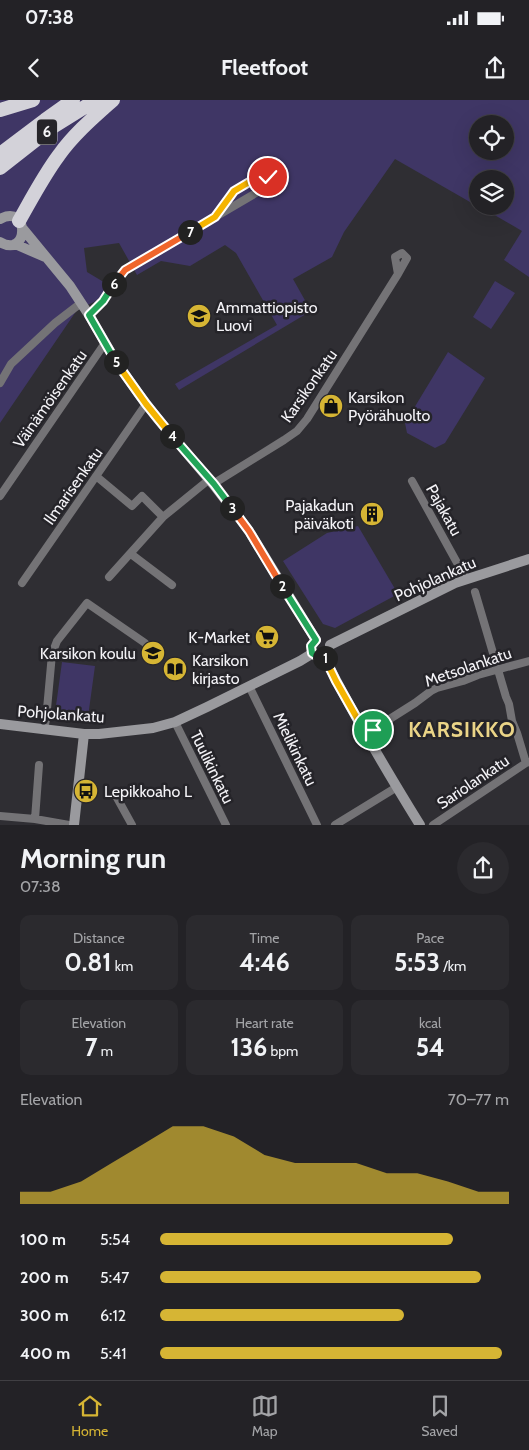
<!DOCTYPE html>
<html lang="en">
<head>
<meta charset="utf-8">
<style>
  :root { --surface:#232226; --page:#2b2a2e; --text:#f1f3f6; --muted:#a3a4a7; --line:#403f43; --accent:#d6b534 }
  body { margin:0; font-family:Cabin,sans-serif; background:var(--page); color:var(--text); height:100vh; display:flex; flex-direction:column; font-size:19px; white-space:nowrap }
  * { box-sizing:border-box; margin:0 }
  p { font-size:16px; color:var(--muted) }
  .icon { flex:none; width:28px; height:28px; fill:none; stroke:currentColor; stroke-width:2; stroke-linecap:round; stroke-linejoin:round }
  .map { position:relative; height:725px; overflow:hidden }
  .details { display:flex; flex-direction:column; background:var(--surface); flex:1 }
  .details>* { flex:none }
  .fabs { position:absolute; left:469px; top:15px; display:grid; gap:10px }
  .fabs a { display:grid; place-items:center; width:45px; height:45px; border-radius:50%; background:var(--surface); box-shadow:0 5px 20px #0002,0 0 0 1px var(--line); font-size:25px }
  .pin { position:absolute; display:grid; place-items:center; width:42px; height:42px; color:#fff; margin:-21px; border:2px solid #fff; border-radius:50%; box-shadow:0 1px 5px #0007 }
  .km { position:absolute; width:25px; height:25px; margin:-12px; border-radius:50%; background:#222; color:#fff; font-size:14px; line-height:25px; text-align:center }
  .round { display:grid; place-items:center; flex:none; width:52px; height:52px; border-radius:26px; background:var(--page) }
  .overview { display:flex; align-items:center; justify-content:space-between; height:85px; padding:0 20px }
  h1 { font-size:28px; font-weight:700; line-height:38px }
  .stats { display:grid; grid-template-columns:repeat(3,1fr); gap:8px; height:85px; padding:5px 20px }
  .stats div { display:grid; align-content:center; border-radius:10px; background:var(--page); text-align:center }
  .stats b { font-size:25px; font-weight:700 }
  .stats small { font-size:14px; font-weight:400 }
  .stats p { font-size:14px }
  .chart { height:140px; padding:10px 20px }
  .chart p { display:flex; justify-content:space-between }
  .chart svg { width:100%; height:90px; margin-top:5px; fill:var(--accent); opacity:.7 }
  ul { padding:0 20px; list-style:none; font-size:16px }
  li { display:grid; grid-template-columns:80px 60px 1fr; align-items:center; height:38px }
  li i { height:12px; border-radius:6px; background:var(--accent) }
  .status { display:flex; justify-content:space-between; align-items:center; height:35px; padding:0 25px; background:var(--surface); direction:ltr }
  .status svg { height:14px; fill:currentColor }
  header { display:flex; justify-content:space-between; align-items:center; height:65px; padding:0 20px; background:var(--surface); font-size:22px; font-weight:700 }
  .tabs { display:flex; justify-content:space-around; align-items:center; height:70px; border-top:1px solid var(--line); background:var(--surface); font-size:14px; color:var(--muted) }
  .tabs a { display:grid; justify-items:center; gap:2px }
  .tabs .current { color:var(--accent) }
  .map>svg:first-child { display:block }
</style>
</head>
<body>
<div class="status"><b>07:38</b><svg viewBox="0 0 49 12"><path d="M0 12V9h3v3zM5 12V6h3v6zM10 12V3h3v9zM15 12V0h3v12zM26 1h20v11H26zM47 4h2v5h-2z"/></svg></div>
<header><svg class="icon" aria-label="back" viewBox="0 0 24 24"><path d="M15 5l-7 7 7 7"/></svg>Fleetfoot<svg class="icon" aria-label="share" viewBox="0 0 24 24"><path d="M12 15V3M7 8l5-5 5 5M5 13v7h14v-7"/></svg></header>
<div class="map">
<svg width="529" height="725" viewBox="0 0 529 725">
  <rect width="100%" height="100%" fill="#2f2e33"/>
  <path fill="#3f3665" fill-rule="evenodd" d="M0,0H529V177L504,160L522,131L479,106H505V79H478L477,106L395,59L344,132L332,157L293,179L311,211L179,290L175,284L277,225L236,153L225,145L190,166L161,161L137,175L119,143L84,148L87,172L112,187L94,202L77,210L0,323ZM478,24H505V51H478Z
    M495,181L515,193L491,229L473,217Z
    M448,252L485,278L445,343L435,348L407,333L405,323Z
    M358,426L398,494L335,528L323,524L283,461L327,433Z
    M62,562L95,566L88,617L55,613Z"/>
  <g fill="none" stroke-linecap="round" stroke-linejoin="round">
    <path stroke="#747376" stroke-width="8" d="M89,215L103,201L116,180L125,170L273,83L268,77L261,75L234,91L215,117
      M0,283L11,264L55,223L81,203
      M96,376L132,406L142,396L163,417
      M412,381L466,479
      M213,384L284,340L297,331L307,319L398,174L395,157L402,153L407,158L398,174
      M0,396L105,243
      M131,454L172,485
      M109,477L163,417L206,382
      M22,483L146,304
      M475,492L506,597L509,604L512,621L517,633L526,663
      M249,586L317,725
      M175,622L226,725
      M44,628L46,620L52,554L57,541L87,503L145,543
      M366,634L415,603L431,591L437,588L463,581L478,575L529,561
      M116,696L132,725
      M0,716L35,719L69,725
      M35,719L39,665
      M335,725L397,687
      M433,725L526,663L529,662"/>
    <path stroke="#9a9a9e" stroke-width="10" d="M0,119C30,103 29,159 0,142
      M23,129L70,186L89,215L117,263L138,293L157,318L213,384L234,411L249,431L316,540
      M15,144L45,157
      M330,545L455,483L529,459
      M324,557C353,614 386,670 420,725
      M0,624L84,634H99L153,628L175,622L207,607L300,561L313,553
      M74,725L84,634"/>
    <path stroke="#d3d2d9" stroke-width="14" d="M0,10L33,0
      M0,54L45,20L73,0
      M0,68L51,28L96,0
      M19,121C32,98 44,75 59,55C74,34 94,17 113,0"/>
  </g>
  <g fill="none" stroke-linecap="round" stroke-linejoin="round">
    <g stroke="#fff" stroke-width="10">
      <path id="split-1" d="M325,558L336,581L366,634L373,630"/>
    </g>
    <g stroke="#fff" stroke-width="10">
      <path id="split-2" d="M282,486L316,540L311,546L312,553L318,557H324L325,558"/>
    </g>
    <g stroke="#fff" stroke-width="10">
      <path id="split-3" d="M232,408L249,431L282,486"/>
    </g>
    <g stroke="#fff" stroke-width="10">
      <path id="split-4" d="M172,336L214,384L232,408"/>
    </g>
    <g stroke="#fff" stroke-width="10">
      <path id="split-5" d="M116,262L146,304L172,336"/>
    </g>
    <g stroke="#fff" stroke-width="10">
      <path id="split-6" d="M114,184L103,201L89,215L116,262"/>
    </g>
    <g stroke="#fff" stroke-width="10">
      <path id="split-7" d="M114,184L125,170L190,132"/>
    </g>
    <g stroke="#fff" stroke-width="10">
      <path id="split-8" d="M190,132L215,117L234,91L261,75L268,77"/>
    </g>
    <use href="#split-1" stroke="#f5b400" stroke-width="6"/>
    <use href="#split-2" stroke="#22a559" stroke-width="6"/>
    <use href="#split-3" stroke="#f0652b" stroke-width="6"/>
    <use href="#split-4" stroke="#22a559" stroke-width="6"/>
    <use href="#split-5" stroke="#f5b400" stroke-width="6"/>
    <use href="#split-6" stroke="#22a559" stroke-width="6"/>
    <use href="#split-7" stroke="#f0652b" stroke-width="6"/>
    <use href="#split-8" stroke="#f5b400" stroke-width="6"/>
  </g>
  <defs>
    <g id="school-disc" transform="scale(1.25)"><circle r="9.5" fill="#d6b534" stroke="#252429"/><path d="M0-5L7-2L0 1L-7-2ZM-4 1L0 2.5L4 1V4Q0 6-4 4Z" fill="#111"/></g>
    <g id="shop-disc" transform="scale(1.25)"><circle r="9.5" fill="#d6b534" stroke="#252429"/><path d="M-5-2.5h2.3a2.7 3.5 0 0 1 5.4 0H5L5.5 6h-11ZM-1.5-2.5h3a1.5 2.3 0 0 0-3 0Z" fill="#111"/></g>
    <g id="building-disc" transform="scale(1.25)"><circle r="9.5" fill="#d6b534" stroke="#252429"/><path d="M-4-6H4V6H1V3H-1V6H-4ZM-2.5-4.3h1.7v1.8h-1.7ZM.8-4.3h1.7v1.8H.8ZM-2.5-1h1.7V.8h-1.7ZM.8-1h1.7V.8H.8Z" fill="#111"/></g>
    <g id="supermarket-disc" transform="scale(1.25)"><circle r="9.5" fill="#d6b534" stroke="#252429"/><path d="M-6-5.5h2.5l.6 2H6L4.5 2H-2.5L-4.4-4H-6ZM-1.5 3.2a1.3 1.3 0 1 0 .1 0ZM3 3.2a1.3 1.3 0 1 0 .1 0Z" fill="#111"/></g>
    <g id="library-disc" transform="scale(1.25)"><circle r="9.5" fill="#d6b534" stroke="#252429"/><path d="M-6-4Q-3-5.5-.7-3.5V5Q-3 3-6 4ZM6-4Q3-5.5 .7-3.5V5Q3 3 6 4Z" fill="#111"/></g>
    <g id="bus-disc" transform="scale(1.25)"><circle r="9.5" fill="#d6b534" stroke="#252429"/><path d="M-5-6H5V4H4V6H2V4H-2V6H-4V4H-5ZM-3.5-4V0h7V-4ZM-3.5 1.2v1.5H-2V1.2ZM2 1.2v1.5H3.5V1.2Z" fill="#111"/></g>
  </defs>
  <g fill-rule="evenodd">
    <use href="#school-disc" x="199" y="216"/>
    <use href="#shop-disc" x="331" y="306"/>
    <use href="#building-disc" x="372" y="414"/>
    <use href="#supermarket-disc" x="267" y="537"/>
    <use href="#school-disc" x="153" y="553"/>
    <use href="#library-disc" x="175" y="569"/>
    <use href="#bus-disc" x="86" y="691"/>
  </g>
  <g text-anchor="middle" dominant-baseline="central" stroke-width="5" stroke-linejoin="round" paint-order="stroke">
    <rect fill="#252429" stroke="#b6b5b9" stroke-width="1" x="37" y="19.5" width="20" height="25" rx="4"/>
    <g font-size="15" font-weight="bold" fill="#f4f3f7">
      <text x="47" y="32">6</text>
    </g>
    <g font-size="16" fill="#f4f3f7" stroke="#252429" text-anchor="start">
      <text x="216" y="207">Ammattiopisto<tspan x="216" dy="18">Luovi</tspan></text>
      <text x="348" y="297">Karsikon<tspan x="348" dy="18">Pyörähuolto</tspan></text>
      <text x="354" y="405" text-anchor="end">Pajakadun<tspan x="354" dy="18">päiväkoti</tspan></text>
      <text x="250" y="537" text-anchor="end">K-Market</text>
      <text x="136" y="553" text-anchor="end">Karsikon koulu</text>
      <text x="192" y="560">Karsikon<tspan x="192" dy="18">kirjasto</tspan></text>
      <text x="104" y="691">Lepikkoaho L</text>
    </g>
    <g font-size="16" fill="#f4f3f7" stroke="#252429">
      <text transform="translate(309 286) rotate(-55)">Karsikonkatu</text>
      <text transform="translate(50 299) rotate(-55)">Väinämöisenkatu</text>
      <text transform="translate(73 386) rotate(-55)">Ilmarisenkatu</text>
      <text transform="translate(444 410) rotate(61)">Pajakatu</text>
      <text transform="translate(435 479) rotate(-24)">Pohjolankatu</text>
      <text transform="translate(468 567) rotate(-19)">Metsolankatu</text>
      <text transform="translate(61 614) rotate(4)">Pohjolankatu</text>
      <text transform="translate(295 649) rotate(64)">Mielikinkatu</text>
      <text transform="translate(212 667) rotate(64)">Tuulikinkatu</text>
      <text transform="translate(473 682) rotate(-34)">Sariolankatu</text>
    </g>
    <g font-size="21" font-weight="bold" letter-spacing="1" fill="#ead487" stroke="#252429">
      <text x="462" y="629">KARSIKKO</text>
    </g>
  </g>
</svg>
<div class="fabs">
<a><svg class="icon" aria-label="locate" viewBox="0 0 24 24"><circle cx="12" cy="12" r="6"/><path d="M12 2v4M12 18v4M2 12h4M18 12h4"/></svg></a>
<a><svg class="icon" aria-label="layers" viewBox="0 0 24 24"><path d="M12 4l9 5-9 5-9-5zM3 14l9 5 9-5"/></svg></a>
</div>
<div class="pin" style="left:373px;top:630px;background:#1e9e55"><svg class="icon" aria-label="arrive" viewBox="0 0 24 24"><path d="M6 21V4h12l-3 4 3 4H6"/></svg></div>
<div class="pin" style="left:268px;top:77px;background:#d93025"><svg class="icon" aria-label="check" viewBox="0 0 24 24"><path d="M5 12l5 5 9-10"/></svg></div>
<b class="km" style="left:325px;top:558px">1</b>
<b class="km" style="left:282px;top:486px">2</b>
<b class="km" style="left:232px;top:408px">3</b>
<b class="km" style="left:172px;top:336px">4</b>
<b class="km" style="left:116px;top:262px">5</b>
<b class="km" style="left:114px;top:184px">6</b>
<b class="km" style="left:190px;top:132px">7</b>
</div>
<section class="details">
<div class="overview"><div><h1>Morning run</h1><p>07:38</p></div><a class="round"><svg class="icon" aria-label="share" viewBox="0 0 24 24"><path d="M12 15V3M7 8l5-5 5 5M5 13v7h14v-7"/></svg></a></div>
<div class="stats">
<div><p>Distance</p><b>0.81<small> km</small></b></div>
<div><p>Time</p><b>4:46</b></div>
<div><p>Pace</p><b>5:53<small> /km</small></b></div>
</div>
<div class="stats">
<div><p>Elevation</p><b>7<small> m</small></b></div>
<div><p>Heart rate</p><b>136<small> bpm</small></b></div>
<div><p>kcal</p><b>54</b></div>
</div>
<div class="chart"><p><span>Elevation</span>70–77 m</p>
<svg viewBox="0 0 160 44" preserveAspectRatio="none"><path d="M0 44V38L10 38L20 33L30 24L40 15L50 6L60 6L70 11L80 20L90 24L100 24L110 24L120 29L130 29L140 33L150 38L160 38V44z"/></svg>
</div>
<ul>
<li><b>100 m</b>5:54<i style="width:84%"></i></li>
<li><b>200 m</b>5:47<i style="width:92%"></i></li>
<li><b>300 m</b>6:12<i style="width:70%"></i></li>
<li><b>400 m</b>5:41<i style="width:98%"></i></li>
</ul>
</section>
<nav class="tabs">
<a class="current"><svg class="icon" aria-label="home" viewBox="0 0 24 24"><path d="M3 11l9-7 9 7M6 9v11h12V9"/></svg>Home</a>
<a><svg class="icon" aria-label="map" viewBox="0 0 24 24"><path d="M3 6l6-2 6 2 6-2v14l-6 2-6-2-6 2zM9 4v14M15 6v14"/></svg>Map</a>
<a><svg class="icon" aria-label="saved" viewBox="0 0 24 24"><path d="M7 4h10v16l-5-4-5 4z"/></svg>Saved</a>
</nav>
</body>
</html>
